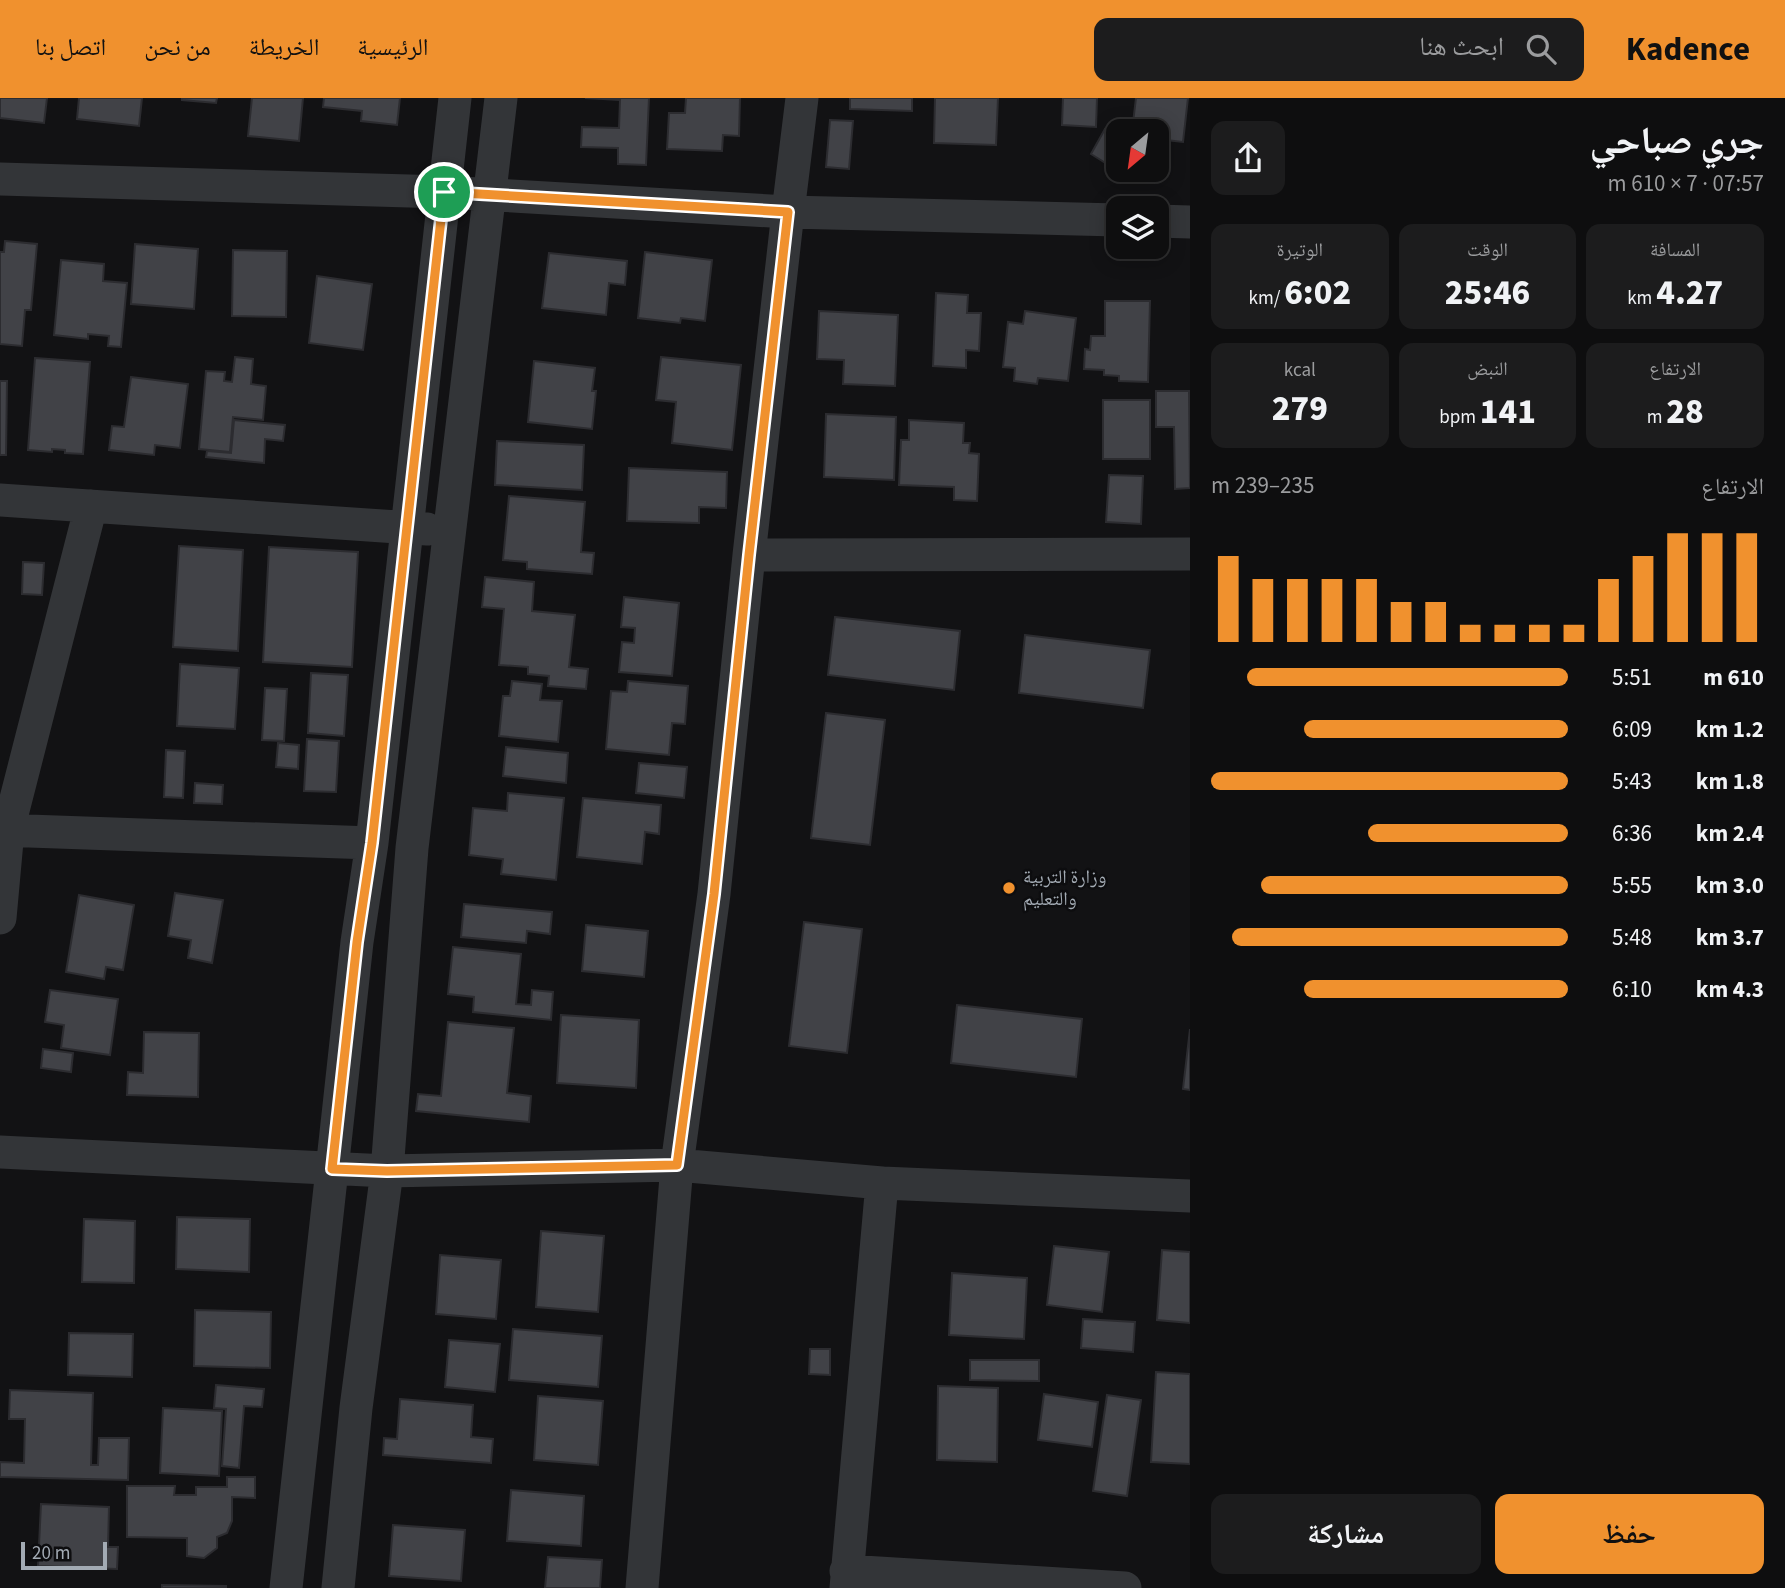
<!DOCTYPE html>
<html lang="ar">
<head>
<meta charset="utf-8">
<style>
  :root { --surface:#0e0e0f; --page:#1c1c1d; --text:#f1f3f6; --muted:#9b9c9e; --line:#2e2e2f; --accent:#f0912e }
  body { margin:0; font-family:"Source Sans 3","Noto Naskh Arabic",sans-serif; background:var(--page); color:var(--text); direction:rtl; height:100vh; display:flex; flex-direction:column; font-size:26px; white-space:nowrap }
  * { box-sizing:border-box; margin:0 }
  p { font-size:23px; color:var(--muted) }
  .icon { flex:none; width:38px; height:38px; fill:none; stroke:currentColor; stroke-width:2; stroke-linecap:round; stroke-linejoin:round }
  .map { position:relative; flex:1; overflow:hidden; direction:ltr }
  .side { display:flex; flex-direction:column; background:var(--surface); width:595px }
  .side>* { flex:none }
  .needle { width:46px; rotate:209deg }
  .fabs { position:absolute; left:1106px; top:21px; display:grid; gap:14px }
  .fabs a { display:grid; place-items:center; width:63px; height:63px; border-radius:14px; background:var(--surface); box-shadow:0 4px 18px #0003,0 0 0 2px var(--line); font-size:35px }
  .scale { position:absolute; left:21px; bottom:18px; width:86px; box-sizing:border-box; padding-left:7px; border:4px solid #a3abb4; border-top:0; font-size:19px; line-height:24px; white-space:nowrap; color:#a3abb4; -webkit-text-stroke:5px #0d0d0f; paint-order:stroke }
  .pin { position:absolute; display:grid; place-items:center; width:60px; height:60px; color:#fff; margin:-30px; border:4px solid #fff; border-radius:50%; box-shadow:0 2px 7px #0007 }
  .round { display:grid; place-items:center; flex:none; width:74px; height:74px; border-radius:14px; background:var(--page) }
  .overview { display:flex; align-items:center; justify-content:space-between; height:119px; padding:0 21px }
  h1 { font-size:38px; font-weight:800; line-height:52px }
  .metrics { display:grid; grid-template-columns:repeat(3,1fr); gap:10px; height:119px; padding:7px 21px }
  .metrics div { display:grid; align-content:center; border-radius:14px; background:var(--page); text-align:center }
  .metrics b { font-size:35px; font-weight:800 }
  .metrics small { font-size:19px; font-weight:400 }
  .metrics p { font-size:19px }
  .chart { height:196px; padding:14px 21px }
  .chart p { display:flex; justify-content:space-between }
  .chart svg { width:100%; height:126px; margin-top:7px; stroke:var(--accent); stroke-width:6 }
  .action { display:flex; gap:14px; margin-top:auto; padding:14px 21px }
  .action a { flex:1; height:80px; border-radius:14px; background:var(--accent); color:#111; font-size:28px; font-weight:800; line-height:80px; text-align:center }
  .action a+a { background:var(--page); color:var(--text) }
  ul { padding:0 21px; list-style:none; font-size:23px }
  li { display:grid; grid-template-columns:112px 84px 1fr; align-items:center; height:52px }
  li i { height:18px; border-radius:9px; background:var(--accent) }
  header { display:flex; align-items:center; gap:42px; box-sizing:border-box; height:98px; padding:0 35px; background:var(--accent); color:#111 }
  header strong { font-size:33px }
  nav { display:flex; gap:38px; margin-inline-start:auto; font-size:24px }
  .search { width:490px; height:63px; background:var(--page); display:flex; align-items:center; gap:18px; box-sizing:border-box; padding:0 24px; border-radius:14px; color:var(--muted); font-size:26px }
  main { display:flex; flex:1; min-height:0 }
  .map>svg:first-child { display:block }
</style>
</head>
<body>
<header>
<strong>Kadence</strong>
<div class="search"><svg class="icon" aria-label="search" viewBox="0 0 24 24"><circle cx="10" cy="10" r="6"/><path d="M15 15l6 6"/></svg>ابحث هنا</div>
<nav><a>الرئيسية</a><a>الخريطة</a><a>من نحن</a><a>اتصل بنا</a></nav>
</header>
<main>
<section class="side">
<div class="overview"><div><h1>جري صباحي</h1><p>07:57 · 7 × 610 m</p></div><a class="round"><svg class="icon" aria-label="share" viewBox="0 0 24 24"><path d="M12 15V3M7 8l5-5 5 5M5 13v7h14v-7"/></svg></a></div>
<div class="metrics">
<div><p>المسافة</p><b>4.27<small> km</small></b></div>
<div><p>الوقت</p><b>25:46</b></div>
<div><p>الوتيرة</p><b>6:02<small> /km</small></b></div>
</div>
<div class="metrics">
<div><p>الارتفاع</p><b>28<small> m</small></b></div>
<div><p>النبض</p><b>141<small> bpm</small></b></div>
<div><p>kcal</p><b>279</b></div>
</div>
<div class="chart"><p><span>الارتفاع</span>235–239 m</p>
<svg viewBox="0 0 160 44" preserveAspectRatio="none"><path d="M5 44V14M15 44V22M25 44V22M35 44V22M45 44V22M55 44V30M65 44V30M75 44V38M85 44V38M95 44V38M105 44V38M115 44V22M125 44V14M135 44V6M145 44V6M155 44V6"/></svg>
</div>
<ul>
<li><b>610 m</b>5:51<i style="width:90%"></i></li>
<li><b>1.2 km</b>6:09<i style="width:74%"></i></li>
<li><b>1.8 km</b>5:43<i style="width:100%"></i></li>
<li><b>2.4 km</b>6:36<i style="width:56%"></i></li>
<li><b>3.0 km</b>5:55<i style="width:86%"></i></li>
<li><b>3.7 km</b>5:48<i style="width:94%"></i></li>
<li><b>4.3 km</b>6:10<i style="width:74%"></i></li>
</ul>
<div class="action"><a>حفظ</a><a>مشاركة</a></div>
</section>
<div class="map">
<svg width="1190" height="1490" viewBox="0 0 1190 1490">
  <rect width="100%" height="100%" fill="#121214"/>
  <path fill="#414247" stroke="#2c2c30" stroke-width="2" d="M0,0H47L44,25L0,20Z
    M79,0H142L139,28L77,21Z
    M182,0H217L216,5L182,2Z
    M252,0H303L299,43L248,38Z
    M324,0H400L397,27L361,23L362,13L323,9Z
    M585,0H649L646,67L618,66V50L581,49L582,29L619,30L620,2Z
    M686,0H740L739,38L723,37L722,53L667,51L669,15H685Z
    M850,0H912V13L850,11Z
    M935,0H998L996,47L934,45Z
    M1063,0H1097L1096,29L1062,27Z
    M1136,0H1188L1183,44L1157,41V33H1132Z
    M830,22L853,23L849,71L826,69Z
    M1105,31L1118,39V72H1121L1120,74L1091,56Z
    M5,143L37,146L31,212H25L22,248L0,246V154H4Z
    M135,146L198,151L194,211L131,206Z
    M233,152L287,153L286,219L232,218Z
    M645,154L712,162L705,223L681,220L680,225L638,220Z
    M549,155L627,163L625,187L609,185L606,217L542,210Z
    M61,162L104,166L103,183L127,185L121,249L108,248L109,238L88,236V241L54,237Z
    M317,178L372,186L363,252L309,245Z
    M936,195L968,197L967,215H981L979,253L966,252V270L933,268Z
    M1105,203H1150L1148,284L1119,283V278L1104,277V272L1084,271L1085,251L1090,252L1091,238H1105Z
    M819,213L898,217L895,288L843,286L844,262L817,261Z
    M1025,213L1076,220L1068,283L1038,280L1037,286L1014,283L1015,270L1003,269L1008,224L1023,226Z
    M235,259L253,261L251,286L266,288L263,322L233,319L230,354L199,351L206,273L225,274L224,283L232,284Z
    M661,259L741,267L732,352L672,345L676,304L656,302Z
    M35,260L90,264L83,356L65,355V352L52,351V354L28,352Z
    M534,263L595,270L592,293H596L592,331L528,324Z
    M131,279L188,286L180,350L155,347L154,357L109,352L112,328L124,329Z
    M0,283H7L6,357H0Z
    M1156,293H1189L1190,390L1175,391L1174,329H1156Z
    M1103,302H1150V361H1103Z
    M826,316L896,319L894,382L824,379Z
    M234,322L285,327L283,343L265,341L264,365L206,359L207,353L231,355Z
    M909,322L964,325L963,345H970L969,355L979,356L977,403L954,402V389L899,387L901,342H909Z
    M497,343L584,347L582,392L495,387Z
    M629,370L727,374L726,410L699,409V425L627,423Z
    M1109,377L1143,378L1141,426L1106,424Z
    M509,398L585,404L581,454L594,455L592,476L527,471V464L503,462Z
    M179,448L243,452L238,553L173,549Z
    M269,449L358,454L352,569L263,564Z
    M23,464L44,465L42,497L22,496Z
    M485,479L534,484L532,513L575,517L569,569L588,571L586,591L548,588L549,578L528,576V569L499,567L504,511L482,509Z
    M624,499L679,505L672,578L619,574L622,544L634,545L635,530L621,529Z
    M835,519L960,533L954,592L828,577Z
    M1025,537L1150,552L1143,610L1019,595Z
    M180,566L239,570L235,631L177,628Z
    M311,575L348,577L344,638L308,635Z
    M512,583L542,586L540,602L562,603L558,644L499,638L503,598H510Z
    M628,583L688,588L685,626L672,625L669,657L606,651L611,593L627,594Z
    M265,590L287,591L284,643L262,642Z
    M826,615L885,622L870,747L811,740Z
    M307,641L339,643L336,694L304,693Z
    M278,645L299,647L298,671L276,669Z
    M506,649L568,655L566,685L503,678Z
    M166,652L185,653L183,700L164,699Z
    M639,665L687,669L684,700L636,695Z
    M195,685L223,687L222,706L194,705Z
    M508,695L564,700L556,782L501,776L503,761L469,757L473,710L507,713Z
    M583,700L661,707L659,736L645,734L642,766L577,759Z
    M175,795L223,802L212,865L188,860L191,842L168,838Z
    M79,797L134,807L123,872L106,869L104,881L66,874Z
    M464,806L552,814L550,836L527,833L526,845L461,839Z
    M804,824L862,831L847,955L789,948Z
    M586,827L648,833L644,879L582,873Z
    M453,849L521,856L516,906L531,907L532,892L553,894L551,922L473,914L474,899L448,896Z
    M50,892L118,901L110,957L61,950L64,927L45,924Z
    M957,907L1082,921L1076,979L951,965Z
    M561,917L639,922L636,990L557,985Z
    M448,924L514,930L507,995L531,998L529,1024L416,1013L418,996L441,998Z
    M1190,931V992L1183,991Z
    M144,934L199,935L198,999L127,997L128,974L143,975Z
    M43,951L73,955L71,974L41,970Z
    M177,1119L250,1121L249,1174L176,1171Z
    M84,1121L135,1123L134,1185L82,1184Z
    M541,1133L604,1138L598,1214L536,1209Z
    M1054,1148L1109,1154L1102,1214L1047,1207Z
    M1162,1152L1190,1154V1225L1157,1222Z
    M440,1157L501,1162L496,1221L436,1216Z
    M952,1175L1027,1180L1024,1241L949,1237Z
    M195,1212L271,1214L270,1270L194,1268Z
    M1083,1221L1135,1224L1133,1254L1081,1250Z
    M513,1231L602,1238L598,1289L509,1282Z
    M69,1235L133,1236L132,1279L68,1277Z
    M449,1242L500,1246L495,1294L445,1289Z
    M810,1251H830V1277L809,1276Z
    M970,1262H1039V1283L970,1282Z
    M1156,1274L1190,1276V1366L1151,1364Z
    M216,1287L264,1291L262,1309L244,1308L239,1370L222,1368L226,1311L214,1310Z
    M938,1288L998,1290L997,1364L937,1362Z
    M10,1292L93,1295L91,1367H98L99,1340H129L128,1382L0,1379V1364L24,1365L25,1321H9Z
    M1044,1296L1098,1304L1092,1349L1038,1342Z
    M1107,1297L1141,1302L1127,1398L1093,1393Z
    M538,1298L603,1303L598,1367L534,1362Z
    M400,1301L473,1307L471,1339L493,1341L491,1365L383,1357L384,1340L397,1341Z
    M163,1310L222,1313L219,1378L160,1375Z
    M227,1379H255V1400L232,1399V1423L227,1435L217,1439V1450L204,1460L187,1458V1440L127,1439V1388H175L174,1397H196V1389H227Z
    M511,1392L584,1398L581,1448L507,1443Z
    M41,1406L109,1409L108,1449H118L117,1471L38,1468Z
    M393,1427L465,1432L461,1483L389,1478Z
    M548,1459L602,1462L600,1490H545Z
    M162,1487L226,1488V1490H162Z"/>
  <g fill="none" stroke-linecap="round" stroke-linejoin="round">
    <path stroke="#333538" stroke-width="33" d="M802,0L788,114L1118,122
      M0,81L444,94L788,114L749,457L714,796L677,1067L642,1490
      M1157,123L1190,124
      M0,402L427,431
      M749,457L1190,456
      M0,732L372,745
      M0,820L8,732L91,408
      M0,1054L387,1073L677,1067L882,1085L1190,1098
      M846,1473L1125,1490
      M286,1490L357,844L372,745L455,0
      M338,1490L356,1310L387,1073L412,750L501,0
      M846,1490L882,1085"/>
  </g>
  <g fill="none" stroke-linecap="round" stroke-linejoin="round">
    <g stroke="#fff" stroke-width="14">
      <path id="route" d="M444,94L788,114L749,457L714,796L677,1067L387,1073L332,1071L357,844L372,745Z"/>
    </g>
    <use href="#route" stroke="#f0912e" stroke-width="9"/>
  </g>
  <circle fill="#f0912e" stroke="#0d0d0f" stroke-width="2.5" cx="1009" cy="790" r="7"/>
  <g text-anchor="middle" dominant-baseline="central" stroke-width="5" stroke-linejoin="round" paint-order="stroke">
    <g font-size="19" fill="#a3abb4" stroke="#0d0d0f" text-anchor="start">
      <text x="1023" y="779">وزارة التربية<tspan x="1023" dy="22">والتعليم</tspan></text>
    </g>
  </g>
</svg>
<div class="fabs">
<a><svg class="needle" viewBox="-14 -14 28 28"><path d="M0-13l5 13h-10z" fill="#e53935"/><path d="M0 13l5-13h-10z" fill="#9b9c9e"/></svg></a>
<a><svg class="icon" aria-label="layers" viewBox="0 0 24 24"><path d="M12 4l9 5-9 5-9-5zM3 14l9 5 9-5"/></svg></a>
</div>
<div class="scale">20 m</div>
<div class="pin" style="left:444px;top:94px;background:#1e9e55"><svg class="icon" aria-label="arrive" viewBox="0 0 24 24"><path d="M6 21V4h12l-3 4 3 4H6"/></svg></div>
</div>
</main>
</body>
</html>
